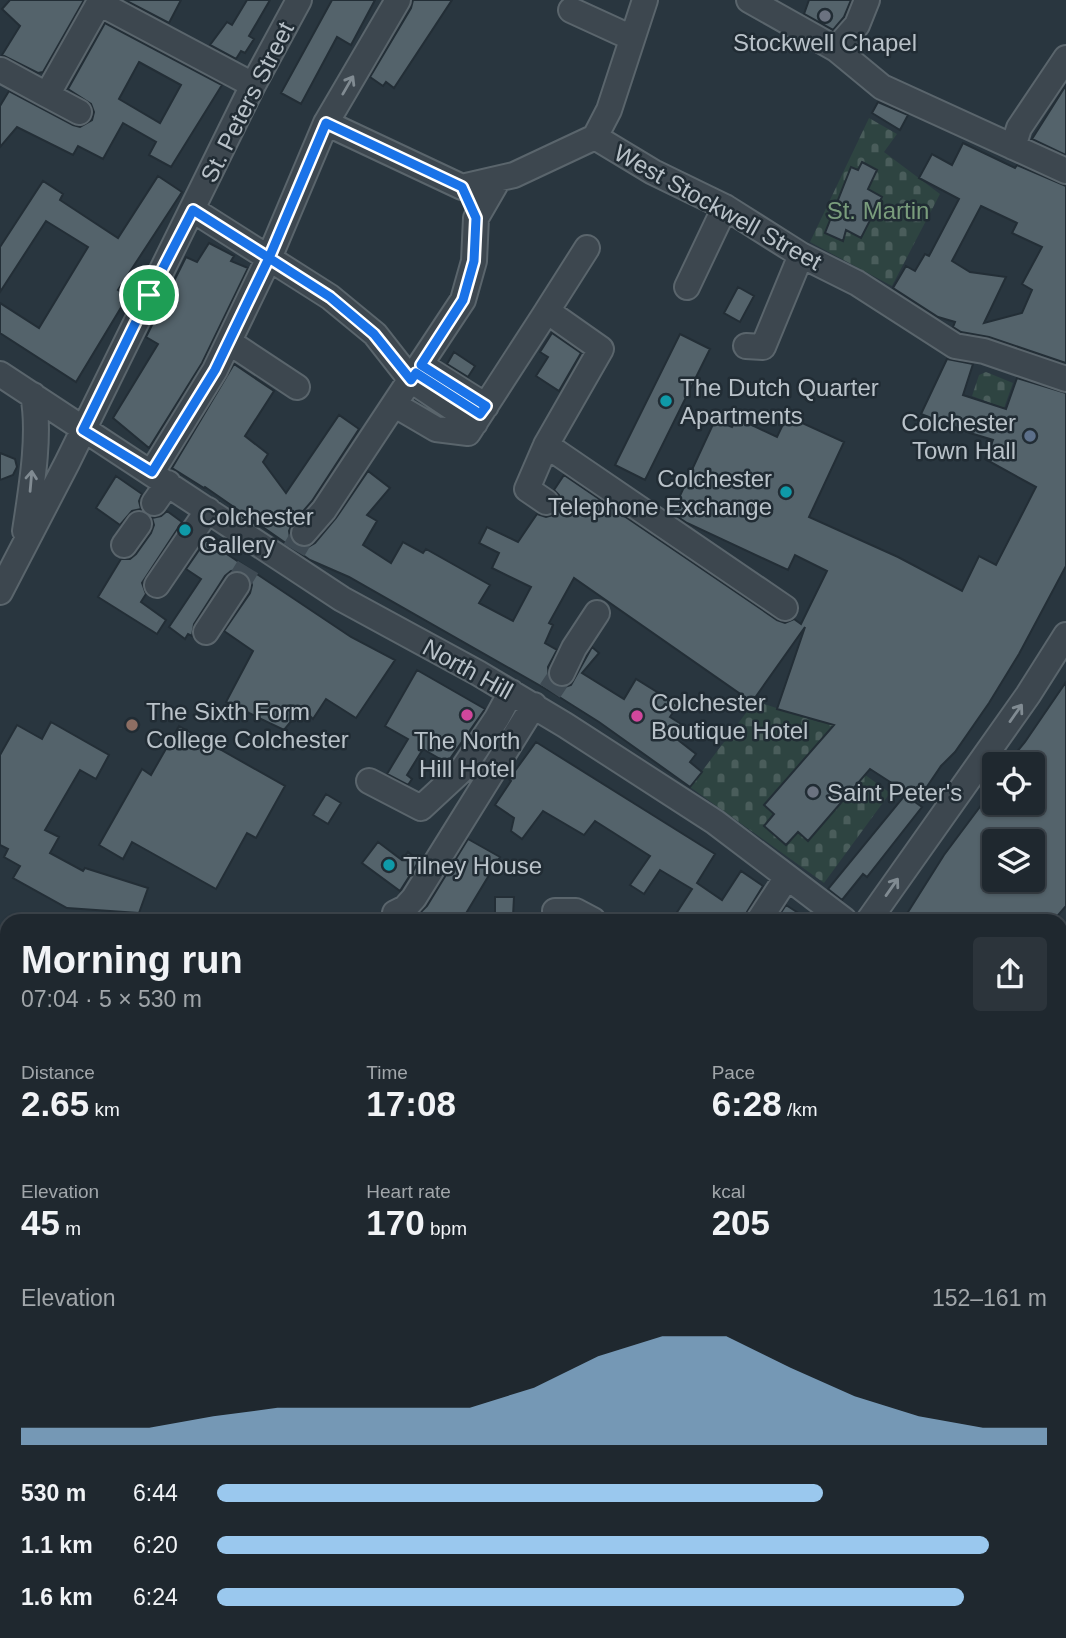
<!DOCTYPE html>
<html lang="en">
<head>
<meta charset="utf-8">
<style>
  :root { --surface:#1f282f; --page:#2c343b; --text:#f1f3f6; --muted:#a1a6aa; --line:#3c444b; --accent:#9ac8ee }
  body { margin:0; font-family:Helvetica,sans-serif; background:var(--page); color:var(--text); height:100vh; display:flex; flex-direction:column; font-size:26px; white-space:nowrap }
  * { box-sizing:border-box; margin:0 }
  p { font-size:23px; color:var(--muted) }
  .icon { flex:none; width:38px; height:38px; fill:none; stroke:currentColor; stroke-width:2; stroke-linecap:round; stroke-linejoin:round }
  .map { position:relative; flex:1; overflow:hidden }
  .panel { position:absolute; left:0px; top:914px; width:1068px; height:724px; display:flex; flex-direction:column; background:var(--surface); border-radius:21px 21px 0 0; box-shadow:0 2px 5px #0004,0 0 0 2px var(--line) }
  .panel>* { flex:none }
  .controls { position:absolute; left:982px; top:752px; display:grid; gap:14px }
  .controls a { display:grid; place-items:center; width:63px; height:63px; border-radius:7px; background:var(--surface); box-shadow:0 2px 5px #0004,0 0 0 2px var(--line); font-size:35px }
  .pin { position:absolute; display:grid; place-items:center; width:60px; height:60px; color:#fff; margin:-30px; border:4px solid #fff; border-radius:50%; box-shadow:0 2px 7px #0007 }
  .round { display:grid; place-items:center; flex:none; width:74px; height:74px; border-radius:7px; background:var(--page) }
  .head { display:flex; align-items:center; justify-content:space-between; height:119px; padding:0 21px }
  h1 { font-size:38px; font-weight:600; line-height:52px }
  .stats { display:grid; grid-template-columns:repeat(3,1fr); gap:10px; height:119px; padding:7px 21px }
  .stats div { display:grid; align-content:center }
  .stats b { font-size:35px; font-weight:600 }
  .stats small { font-size:19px; font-weight:400 }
  .stats p { font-size:19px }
  .chart { height:196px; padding:14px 21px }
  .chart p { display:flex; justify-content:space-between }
  .chart svg { width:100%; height:126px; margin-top:7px; fill:var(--accent); opacity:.7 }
  ul { padding:0 21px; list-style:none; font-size:23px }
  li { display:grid; grid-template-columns:112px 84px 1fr; align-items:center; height:52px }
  li i { height:18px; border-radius:9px; background:var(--accent) }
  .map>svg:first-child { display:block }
</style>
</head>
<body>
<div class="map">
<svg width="1066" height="1638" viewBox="0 0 1066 1638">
  <defs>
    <pattern id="grass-tufts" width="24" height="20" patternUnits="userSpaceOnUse" patternTransform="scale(1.75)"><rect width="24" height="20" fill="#2e4441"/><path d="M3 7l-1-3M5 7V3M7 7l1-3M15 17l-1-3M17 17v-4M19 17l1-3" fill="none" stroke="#4a5d5b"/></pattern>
    <pattern id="cemetery-stones" width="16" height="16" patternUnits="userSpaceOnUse" patternTransform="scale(1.75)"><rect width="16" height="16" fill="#2e4441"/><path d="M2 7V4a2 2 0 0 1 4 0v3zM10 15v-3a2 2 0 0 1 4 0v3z" fill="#4a5d5b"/></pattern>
  </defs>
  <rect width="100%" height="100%" fill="#29363f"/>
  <path fill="url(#grass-tufts)" d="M343,1631H375L371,1638H334L328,1635Z"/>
  <path fill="url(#cemetery-stones)" fill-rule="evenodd" d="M869,118L897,134L884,152L940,194L892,286L810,242Z
    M986,372L1013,383L1004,408L972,396L979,375Z
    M755,701L819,722L827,720L837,713L864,774L890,793L824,883L690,787ZM818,743L861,779L808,841L798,832L786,845L774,814L765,805Z
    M1060,1389L1066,1391V1463L1061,1467Z"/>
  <path fill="#54636b" stroke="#232e36" stroke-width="2" fill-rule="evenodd" d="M10,0H84L43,72L38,73L2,55L20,26L2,9Z
    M125,0H181L169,23Z
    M247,0H270L249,36L254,39L245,53L241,51L236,59L210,45L227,22L232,25Z
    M332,0H375L351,45L337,37L301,104L281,93Z
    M413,0H452L394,88L386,82L383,86L370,77L411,8Z
    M809,0H851L844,17L833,30L804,14Z
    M105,23L222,85L171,167L149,155L156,142L123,123L103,159L78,146L73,155L17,127L0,147V106L9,91L73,125L80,127L92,120L94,112L91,104L68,89ZM139,62L181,85L160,123L119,99Z
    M1066,85V155L1032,139Z
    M878,102L908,115L900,130L872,113Z
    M963,143L1015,168L1017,165L1066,186V363L989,337L961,332L953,327L955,322L938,317L893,288L906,266L915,271L925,254L929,256L959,199L919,178L932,154L952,165ZM981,206L1017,223L1012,233L1042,247L1022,284L1032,290L1022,313L984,323L1006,277L970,272L952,261Z
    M862,162L877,170L868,189L882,197L861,238L846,230L843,241L825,233L851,167L858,170Z
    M158,176L182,192L118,290L128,296L76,382L0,333V303L39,328L88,247L46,221L0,292V247L43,181L63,194L60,200L118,238Z
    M209,243L234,256L231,261L248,268L202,363L149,448L113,418L158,344L146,337L186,257L197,262Z
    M738,287L754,296L740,322L724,313Z
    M552,333L581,353L559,391L536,376L548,357L540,352Z
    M680,334L710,349L645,480L615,465Z
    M454,352L475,366L468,377L447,364Z
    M947,359L973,364L963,395L1006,409L1017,378L1066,393V566L1019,654L989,703L955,752L941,766L918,800L870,769L808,841L798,832L786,845L764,826L774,814L764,805L834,725L777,709L805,627L752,702L574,578L549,623L553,625L545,643L557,650L548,667L549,681L555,686L562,688L571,685L592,647L599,653L582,673L624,699L636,679L678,705L670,717L681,724L673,736L696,754L690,762L702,772L690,787L599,722L553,693L349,577L310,560L205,487L204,488L172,468L234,364L274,391L245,436L268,454L263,462L286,493L339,415L359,429L312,501L292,524L289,531L290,538L301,547H308L315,543L336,518L368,471L390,488L367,515L377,521L363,545L391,563L403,542L423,553L426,549L490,585L479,603L513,621L531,587L492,568L499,553L479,543L487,527L518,542L537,514L546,517L553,515L559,510L561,502L559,495L554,490L564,475L777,620L785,623L794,619L801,624L827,571L795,555L788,570L687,523L672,513L715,420L732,427L737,418L777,437L787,416L844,442L809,517L898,557L962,591L979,556L996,565L1036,487L985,459L993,440L970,433L921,414Z
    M0,453L15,459L17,467L13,475L0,480Z
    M116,476L142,494L139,501L141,509L132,511L120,525L96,508Z
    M167,511L182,522L142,583L146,594L141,602L166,620L157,634L98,597L121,559H130L136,554L151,533L154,525L152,518L161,516Z
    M206,540L351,637L395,660L356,718L326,699L313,719L302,708L284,730L226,702L253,651L224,631L250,593L252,585L250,578L239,570L231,571L225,576L194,624L192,636L188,634L185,639L169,627L201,579L186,569Z
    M417,670L485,709L447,763L423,749L407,775L412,779L408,785L387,774L408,739L385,726Z
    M1066,682V906L1054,920H903L944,855L994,788V803H1032V765H1006L1025,742ZM994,842H1032V880H994Z
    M51,722L109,755L96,779L80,770L45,830L59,837L50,853L83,871L85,868L148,888L139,913L67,908L13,878L20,866L4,857L8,849L0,845V755L17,725L42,739Z
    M179,726L285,786L256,838L247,833L216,889L132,842L123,859L99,845L142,769L151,775Z
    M536,742L715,854L697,883L722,900L741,871L763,886L747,912L744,920H672L692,889L660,870L644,894L630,885L650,856L595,821L584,835L543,811L522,839L511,831L514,818L495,805L511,781L509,779Z
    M326,794L341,803L328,824L313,815Z
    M905,795L922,807L867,877L863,874L842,900L828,889Z
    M468,839L500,857L462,920H413L427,906Z
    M378,842L402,860L408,852L419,861L400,891L362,863Z
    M495,897H514L513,916H495Z
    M786,905L809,920H776Z"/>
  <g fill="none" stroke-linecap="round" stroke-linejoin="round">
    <path stroke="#3f4b54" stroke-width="24" stroke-dasharray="24 12" stroke-linecap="butt" d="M294,550L304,533
      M237,585L248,567
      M550,691L562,673"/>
    <g stroke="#5a656c" stroke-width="28">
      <path id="minor" d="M749,0L836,49L882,87L1066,171
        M571,10L632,38
        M836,49L857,25L867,0
        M1,70L47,95L99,3L253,85
        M47,95L79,112
        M326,123L462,187L514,175L595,137
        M595,137L653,172L725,207L801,255L857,283L955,346L984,351L1066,379
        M595,137L609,110L645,0
        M1013,147L1019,128L1066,58
        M193,210L330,297L375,334L411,380L475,423
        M687,287L725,207
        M547,311L587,248
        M229,342L297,387
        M746,346L763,347L801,255
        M421,365L486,406
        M0,374L342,599L478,673L565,725L715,822L844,920
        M395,405L436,429L468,433L547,311L601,349L546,445L527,489L546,502
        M546,445L785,608
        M152,472L215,370L269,258L326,123L398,0
        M154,503L168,483
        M25,531C31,491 41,434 33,395
        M304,533L324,510L463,300L474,261L476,218L498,180
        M124,545L139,524
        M157,585L208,510
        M0,592L67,463L253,85L299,0
        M206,632L237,585
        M562,673L574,648L597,613
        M369,781L421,808L462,770L497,718L511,692
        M555,911H576L593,920
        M395,913L405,908L414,898L534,705
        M759,920L787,877
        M869,920L1028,695L1066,635
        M1060,951L1066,942
        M1060,1078L1066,1081
        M0,1493L7,1477
        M9,1631L29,1636L53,1631
        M258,1631L263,1638
        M441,1631L454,1638
        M315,1638L319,1631
        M383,1638L386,1631
        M1010,1638L1015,1631"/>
    </g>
    <g stroke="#49535b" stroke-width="33">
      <path id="major" d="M0,946L7,951
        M0,996L7,1002
        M947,1631L955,1638
        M985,1631L992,1638"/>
    </g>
    <use href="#minor" stroke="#3d474f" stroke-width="24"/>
    <use href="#major" stroke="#5b666f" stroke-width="30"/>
  </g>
  <defs><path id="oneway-shaft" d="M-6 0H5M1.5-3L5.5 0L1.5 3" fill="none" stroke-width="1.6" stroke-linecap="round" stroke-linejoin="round" transform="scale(1.75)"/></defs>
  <g stroke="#818b92">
    <use href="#oneway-shaft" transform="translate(348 85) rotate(-60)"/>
    <use href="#oneway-shaft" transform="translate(31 481) rotate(-85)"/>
    <use href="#oneway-shaft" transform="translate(1016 713) rotate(-55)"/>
    <use href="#oneway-shaft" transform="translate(892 887) rotate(-55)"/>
  </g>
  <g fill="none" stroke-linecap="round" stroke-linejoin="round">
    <g stroke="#fff" stroke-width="14">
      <path id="route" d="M149,295L83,430L152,472L215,370L269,258L330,297L374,334L411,380L416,373L480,414L486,406L421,365L463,300L474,261L476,218L462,187L326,123L269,258L193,210L149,295"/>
    </g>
    <use href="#route" stroke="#1a73e8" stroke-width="9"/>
  </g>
  <g fill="#6b7280" stroke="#212c34" stroke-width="2.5">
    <circle cx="825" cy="16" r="7"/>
    <circle cx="813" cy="792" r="7"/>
  </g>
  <g fill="#0f9aa8" stroke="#212c34" stroke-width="2.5">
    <circle cx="666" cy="401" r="7"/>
    <circle cx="786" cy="492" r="7"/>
    <circle cx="185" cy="530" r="7"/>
    <circle cx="389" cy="865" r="7"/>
  </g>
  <circle fill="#5c6f8a" stroke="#212c34" stroke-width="2.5" cx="1030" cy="436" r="7"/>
  <g fill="#d1479c" stroke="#212c34" stroke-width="2.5">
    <circle cx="467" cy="715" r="7"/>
    <circle cx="637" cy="716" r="7"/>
  </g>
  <circle fill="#8d6e63" stroke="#212c34" stroke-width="2.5" cx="132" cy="725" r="7"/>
  <g text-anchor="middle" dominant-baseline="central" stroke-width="5" stroke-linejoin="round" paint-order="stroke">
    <g font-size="24" fill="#b9c2c9" stroke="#212c34" text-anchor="start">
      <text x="825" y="42" text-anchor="middle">Stockwell Chapel</text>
      <text x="680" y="387">The Dutch Quarter<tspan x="680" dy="28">Apartments</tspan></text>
      <text x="1016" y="422" text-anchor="end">Colchester<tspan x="1016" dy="28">Town Hall</tspan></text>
      <text x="772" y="478" text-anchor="end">Colchester<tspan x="772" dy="28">Telephone Exchange</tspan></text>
      <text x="199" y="516">Colchester<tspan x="199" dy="28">Gallery</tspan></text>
      <text x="651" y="702">Colchester<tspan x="651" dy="28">Boutique Hotel</tspan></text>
      <text x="146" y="711">The Sixth Form<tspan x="146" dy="28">College Colchester</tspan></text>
      <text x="467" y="740" text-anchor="middle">The North<tspan x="467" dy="28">Hill Hotel</tspan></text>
      <text x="827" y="792">Saint Peter's</text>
      <text x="403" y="865">Tilney House</text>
    </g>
    <g font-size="24" fill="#b9c2c9" stroke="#212c34">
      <text transform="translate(247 102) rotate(-63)">St. Peters Street</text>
      <text transform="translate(718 207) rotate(29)">West Stockwell Street</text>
      <text transform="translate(468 669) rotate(29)">North Hill</text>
    </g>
    <g font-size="24" fill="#7a9d7c" stroke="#212c34">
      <text x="878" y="210">St. Martin</text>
    </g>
  </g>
</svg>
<div class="controls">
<a><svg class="icon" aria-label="locate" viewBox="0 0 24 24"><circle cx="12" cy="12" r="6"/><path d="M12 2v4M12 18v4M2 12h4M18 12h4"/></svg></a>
<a><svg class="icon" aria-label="layers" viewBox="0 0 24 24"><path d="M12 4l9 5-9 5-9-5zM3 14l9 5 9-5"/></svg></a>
</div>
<div class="pin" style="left:149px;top:295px;background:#1e9e55"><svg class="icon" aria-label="arrive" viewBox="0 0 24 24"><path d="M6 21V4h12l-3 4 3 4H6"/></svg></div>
<section class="panel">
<div class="head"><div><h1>Morning run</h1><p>07:04 · 5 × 530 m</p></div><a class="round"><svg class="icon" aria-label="share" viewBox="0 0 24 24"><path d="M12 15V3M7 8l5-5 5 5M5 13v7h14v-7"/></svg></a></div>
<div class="stats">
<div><p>Distance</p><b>2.65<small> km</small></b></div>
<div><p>Time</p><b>17:08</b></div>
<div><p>Pace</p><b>6:28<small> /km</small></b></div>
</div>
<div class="stats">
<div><p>Elevation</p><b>45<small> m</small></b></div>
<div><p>Heart rate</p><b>170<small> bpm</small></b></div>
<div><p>kcal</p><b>205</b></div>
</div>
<div class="chart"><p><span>Elevation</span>152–161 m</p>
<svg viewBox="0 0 160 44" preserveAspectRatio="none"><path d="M0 44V38L10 38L20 38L30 34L40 31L50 31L60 31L70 31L80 24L90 13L100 6L110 6L120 17L130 27L140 34L150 38L160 38V44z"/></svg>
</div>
<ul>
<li><b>530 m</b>6:44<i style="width:73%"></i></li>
<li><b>1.1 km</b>6:20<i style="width:93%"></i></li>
<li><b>1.6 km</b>6:24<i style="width:90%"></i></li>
</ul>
</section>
</div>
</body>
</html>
